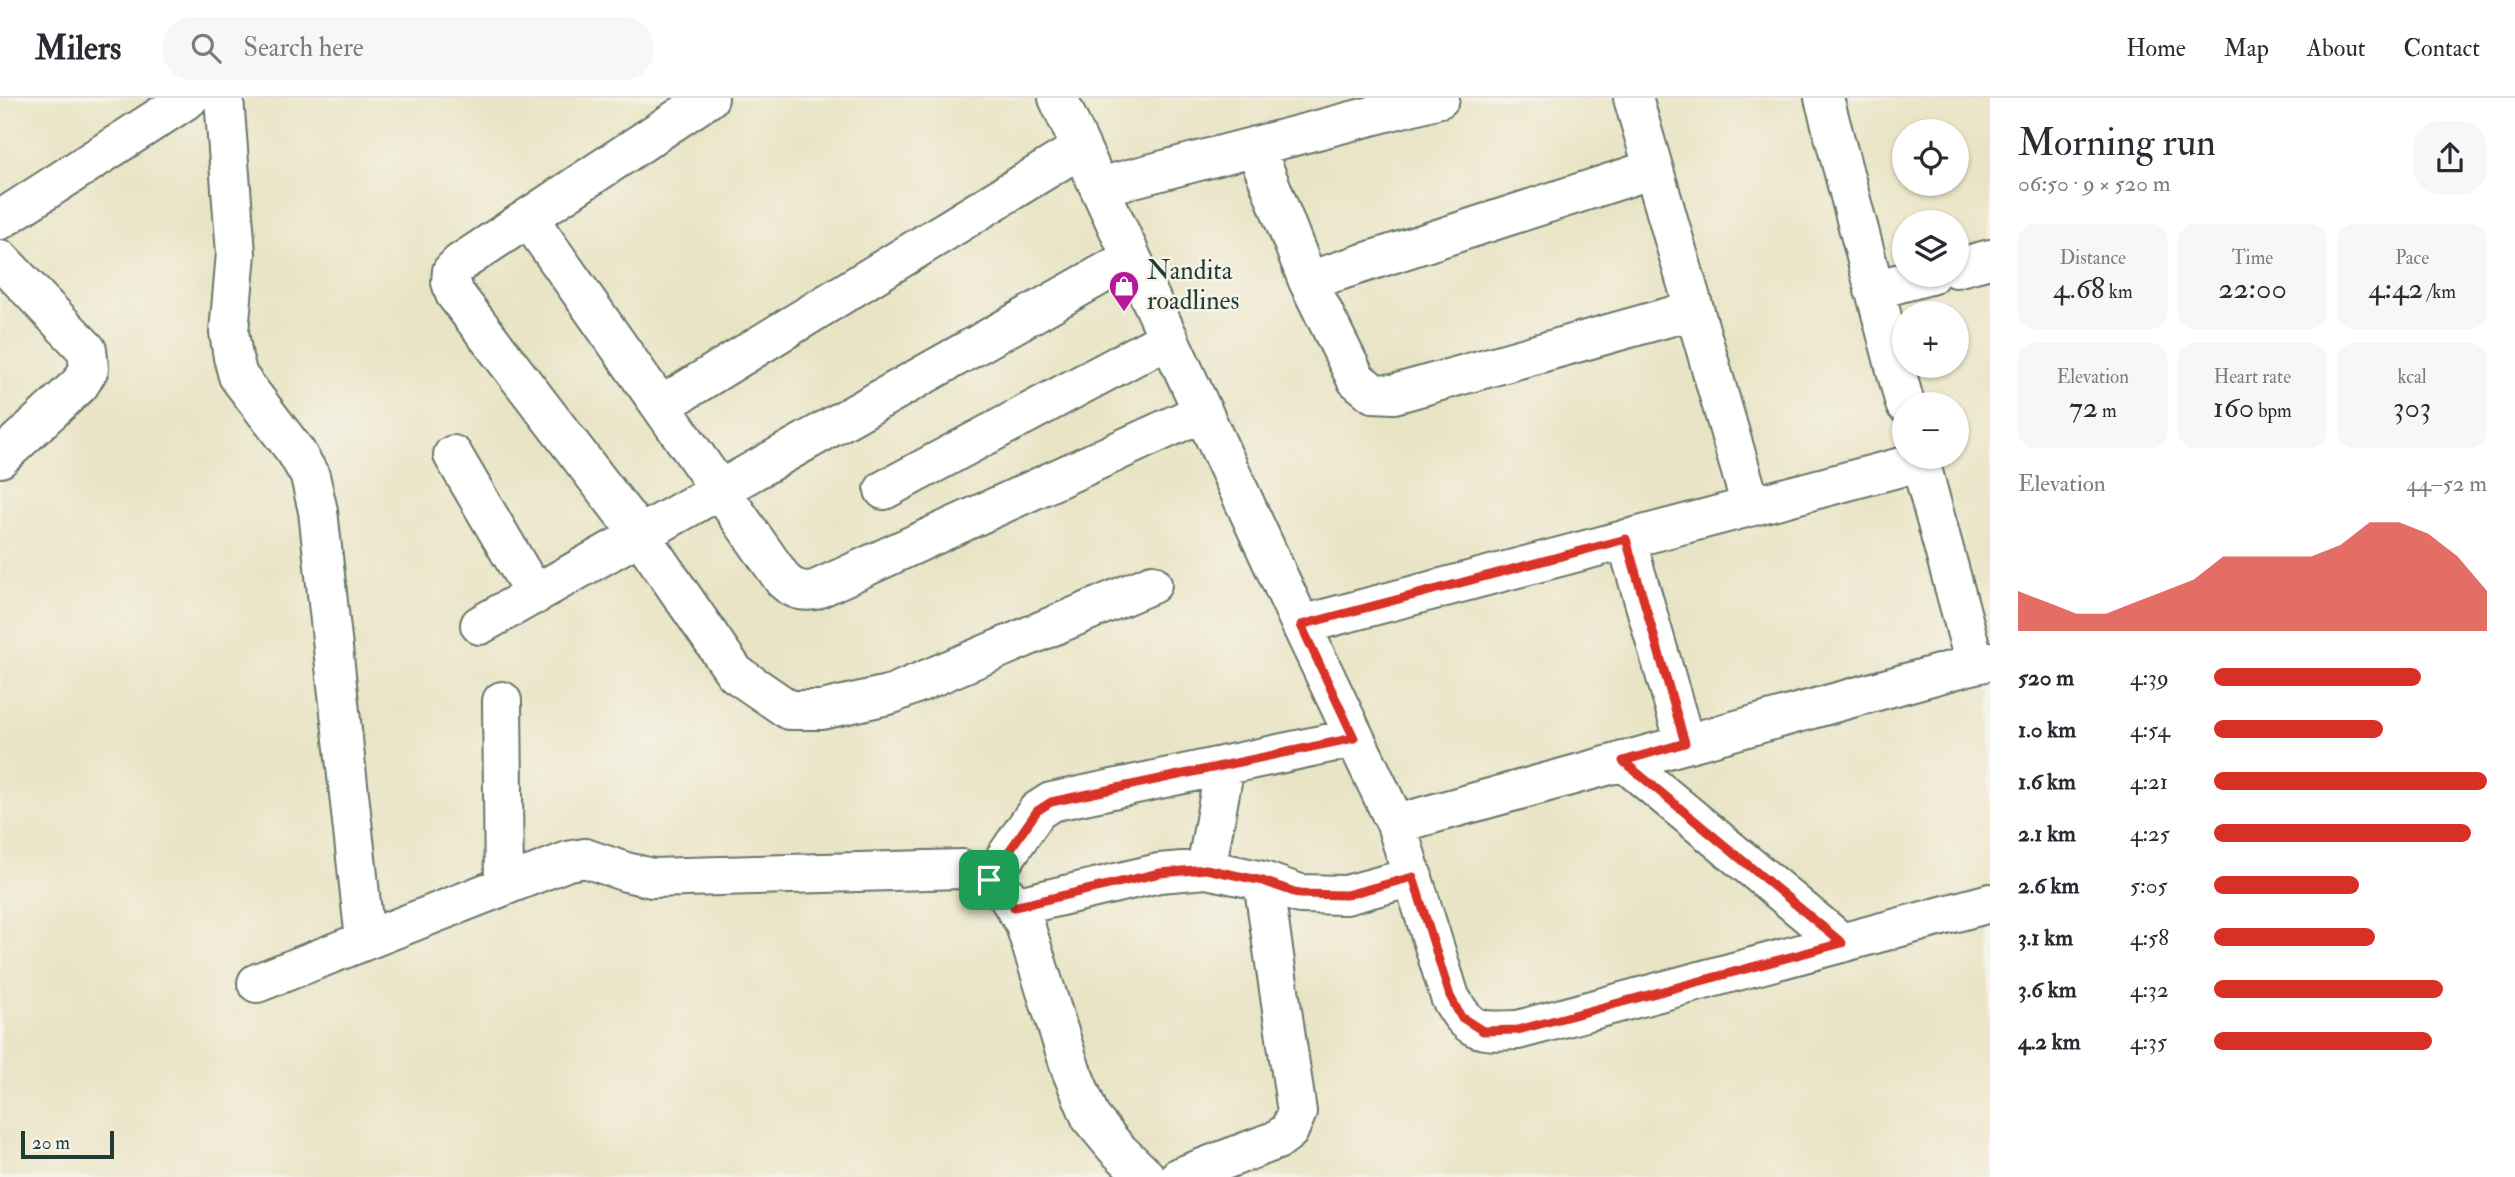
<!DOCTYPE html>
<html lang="en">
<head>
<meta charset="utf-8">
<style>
  :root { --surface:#fff; --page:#f7f7f7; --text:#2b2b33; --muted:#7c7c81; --line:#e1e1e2; --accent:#d93025 }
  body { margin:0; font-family:"IM FELL Double Pica",serif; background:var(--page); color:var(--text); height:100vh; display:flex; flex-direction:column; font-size:26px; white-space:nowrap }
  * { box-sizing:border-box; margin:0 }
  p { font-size:23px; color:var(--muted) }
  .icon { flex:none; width:38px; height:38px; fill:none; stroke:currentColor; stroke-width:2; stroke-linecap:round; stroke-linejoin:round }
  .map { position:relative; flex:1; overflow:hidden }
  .panel { display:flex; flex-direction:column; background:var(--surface); width:525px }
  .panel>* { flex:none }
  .fabs { position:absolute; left:1892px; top:21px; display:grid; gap:14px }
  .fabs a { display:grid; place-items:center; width:77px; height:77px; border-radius:50%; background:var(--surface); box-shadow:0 2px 5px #0004; font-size:35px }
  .scale { position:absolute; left:21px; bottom:18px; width:93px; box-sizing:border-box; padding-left:7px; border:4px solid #1f3d34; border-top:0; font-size:19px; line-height:24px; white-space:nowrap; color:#1f3d34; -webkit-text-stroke:5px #f7f3e8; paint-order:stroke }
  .pin { position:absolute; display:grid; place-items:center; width:60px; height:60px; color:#fff; margin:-30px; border-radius:14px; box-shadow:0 4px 10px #0006 }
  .round { display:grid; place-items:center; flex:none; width:74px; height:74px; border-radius:28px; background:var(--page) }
  .overview { display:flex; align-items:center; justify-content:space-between; height:119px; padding:0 28px }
  h1 { font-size:38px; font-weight:600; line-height:52px }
  .figures { display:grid; grid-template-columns:repeat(3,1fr); gap:10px; height:119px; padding:7px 28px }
  .figures div { display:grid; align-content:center; border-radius:18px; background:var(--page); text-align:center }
  .figures b { font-size:30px; font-weight:600 }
  .figures small { font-size:19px; font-weight:400 }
  .figures p { font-size:19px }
  .chart { height:196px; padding:14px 28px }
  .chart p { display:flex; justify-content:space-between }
  .chart svg { width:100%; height:126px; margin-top:7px; fill:var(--accent); opacity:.7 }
  ul { padding:0 28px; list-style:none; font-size:23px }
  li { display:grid; grid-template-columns:112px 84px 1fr; align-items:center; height:52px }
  li i { height:18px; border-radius:9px; background:var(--accent) }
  header { display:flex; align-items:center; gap:42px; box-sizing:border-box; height:98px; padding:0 35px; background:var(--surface); border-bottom:2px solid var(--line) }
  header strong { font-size:33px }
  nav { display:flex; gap:38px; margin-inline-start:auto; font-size:24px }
  .search { width:490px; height:63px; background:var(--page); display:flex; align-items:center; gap:18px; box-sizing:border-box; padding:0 24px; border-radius:28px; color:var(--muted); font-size:26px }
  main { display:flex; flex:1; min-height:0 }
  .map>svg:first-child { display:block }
</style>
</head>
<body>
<header>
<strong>Milers</strong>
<div class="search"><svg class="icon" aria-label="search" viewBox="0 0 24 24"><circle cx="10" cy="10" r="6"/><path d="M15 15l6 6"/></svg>Search here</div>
<nav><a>Home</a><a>Map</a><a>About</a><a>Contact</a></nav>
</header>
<main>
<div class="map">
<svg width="1990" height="1079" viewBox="0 0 1990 1079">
  <rect width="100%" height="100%" fill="#f7f3e8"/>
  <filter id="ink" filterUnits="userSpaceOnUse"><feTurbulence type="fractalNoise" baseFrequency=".0143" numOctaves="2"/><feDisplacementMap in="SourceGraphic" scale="14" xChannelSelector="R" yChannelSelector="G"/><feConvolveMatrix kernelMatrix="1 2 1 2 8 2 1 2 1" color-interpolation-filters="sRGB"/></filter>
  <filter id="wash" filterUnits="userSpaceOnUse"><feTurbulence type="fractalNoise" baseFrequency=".00686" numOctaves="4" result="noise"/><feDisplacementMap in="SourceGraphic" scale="28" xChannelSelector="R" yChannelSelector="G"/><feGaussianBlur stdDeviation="1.57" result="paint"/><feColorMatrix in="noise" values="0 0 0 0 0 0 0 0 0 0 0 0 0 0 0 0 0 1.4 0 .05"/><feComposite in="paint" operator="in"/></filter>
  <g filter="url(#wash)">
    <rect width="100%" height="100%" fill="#e9e4c5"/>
  </g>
  <g filter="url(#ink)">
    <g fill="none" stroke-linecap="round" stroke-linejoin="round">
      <g stroke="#667767" stroke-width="42">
        <path id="minor" d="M224,0L236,155L229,234L233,259L238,278L296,354L310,378L318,413L365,842
          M709,0L460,165L452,173L451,184L455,196L640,437L735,575L789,612H822L892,596L1152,486
          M1058,0L1301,527L1920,364
          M1633,0L1751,408
          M1824,0L1905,306
          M1255,48L1308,183L1356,281L1373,295L1394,296L1694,212
          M1099,89L1440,0
          M529,121L784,483C794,492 802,494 815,492L1203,314
          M0,122L189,0
          M0,161L87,252L89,271L80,286L0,360
          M1956,170L1990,161
          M1308,183L1653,71
          M1874,192L1930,177
          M662,307L1081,50
          M453,357L535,497
          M1919,359L1975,566L1990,563
          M884,392L1169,240
          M1626,441L1685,645
          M480,527L1131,160
          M1301,527L1396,726L1975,566
          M502,603L504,788
          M1623,663L1842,845
          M1396,726L1450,899C1470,935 1479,934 1518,932L1990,805
          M1206,771L1225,667
          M990,782L1037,713L1051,704L1354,640
          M1014,809L1159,775L1206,771L1263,783L1300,796L1346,797L1413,779
          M257,885L568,763L585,760L626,774L652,780L962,771L990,782L1006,796L1024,824L1071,972L1091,1020L1116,1050L1146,1079
          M1179,1079L1277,1042L1289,1033L1297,1014L1263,783"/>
      </g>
      <use href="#minor" stroke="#fff" stroke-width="38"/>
    </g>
  </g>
  <g fill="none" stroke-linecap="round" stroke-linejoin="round" filter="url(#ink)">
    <g stroke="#fff" stroke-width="14">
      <path id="route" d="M1626,441L1685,645L1623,663L1842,845L1518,932L1483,933L1461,919L1450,898L1413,779L1346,797L1300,796L1263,783L1206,771L1160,775L1014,809L1006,796L989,782L1037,713L1051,704L1354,640L1301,527Z"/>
    </g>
    <use href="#route" stroke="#d93025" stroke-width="9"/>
  </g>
  <defs>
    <g id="shop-pin" transform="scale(1.575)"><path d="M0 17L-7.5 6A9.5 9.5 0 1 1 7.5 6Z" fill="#b5179e" stroke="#f7f3e8"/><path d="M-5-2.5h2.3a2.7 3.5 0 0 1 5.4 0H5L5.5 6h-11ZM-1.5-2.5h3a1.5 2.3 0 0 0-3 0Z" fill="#fff"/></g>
  </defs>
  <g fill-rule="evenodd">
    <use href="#shop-pin" x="1124" y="188"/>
  </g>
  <g text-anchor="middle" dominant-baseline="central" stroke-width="5" stroke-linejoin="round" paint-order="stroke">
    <g font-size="26" fill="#1f3d34" stroke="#f7f3e8" text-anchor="start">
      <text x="1147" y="173">Nandita<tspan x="1147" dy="30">roadlines</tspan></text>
    </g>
  </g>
</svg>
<div class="fabs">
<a><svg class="icon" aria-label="locate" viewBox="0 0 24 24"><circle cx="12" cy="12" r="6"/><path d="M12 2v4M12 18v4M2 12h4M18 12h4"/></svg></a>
<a><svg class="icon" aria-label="layers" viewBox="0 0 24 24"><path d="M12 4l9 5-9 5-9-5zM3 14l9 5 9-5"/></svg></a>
<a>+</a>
<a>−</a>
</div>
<div class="scale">20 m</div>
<div class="pin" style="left:989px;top:782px;background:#1e9e55"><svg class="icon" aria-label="arrive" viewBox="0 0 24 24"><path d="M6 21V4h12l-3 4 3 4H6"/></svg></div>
</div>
<section class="panel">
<div class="overview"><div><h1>Morning run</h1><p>06:50 · 9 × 520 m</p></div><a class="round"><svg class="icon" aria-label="share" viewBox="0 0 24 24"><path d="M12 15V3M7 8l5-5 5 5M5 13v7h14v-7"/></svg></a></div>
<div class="figures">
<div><p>Distance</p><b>4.68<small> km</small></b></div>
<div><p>Time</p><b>22:00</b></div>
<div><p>Pace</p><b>4:42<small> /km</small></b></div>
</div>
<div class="figures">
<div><p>Elevation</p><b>72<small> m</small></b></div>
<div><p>Heart rate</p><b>160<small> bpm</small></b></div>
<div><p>kcal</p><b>303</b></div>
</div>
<div class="chart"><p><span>Elevation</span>44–52 m</p>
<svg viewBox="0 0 160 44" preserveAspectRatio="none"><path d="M0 44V30L10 34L20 38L30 38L40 34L50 30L60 26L70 18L80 18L90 18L100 18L110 14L120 6L130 6L140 10L150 18L160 30V44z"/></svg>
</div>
<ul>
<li><b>520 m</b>4:39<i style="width:76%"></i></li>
<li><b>1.0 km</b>4:54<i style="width:62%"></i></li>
<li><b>1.6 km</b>4:21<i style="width:100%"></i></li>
<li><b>2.1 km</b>4:25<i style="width:94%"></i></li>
<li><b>2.6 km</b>5:05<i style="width:53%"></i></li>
<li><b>3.1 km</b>4:58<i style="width:59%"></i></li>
<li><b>3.6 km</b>4:32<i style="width:84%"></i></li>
<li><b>4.2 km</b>4:35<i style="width:80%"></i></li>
</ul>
</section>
</main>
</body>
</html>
